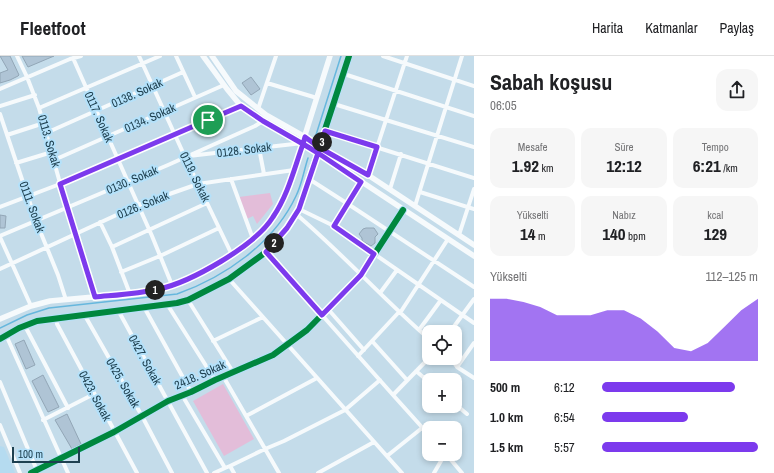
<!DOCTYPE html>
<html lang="tr">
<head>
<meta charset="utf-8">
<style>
  :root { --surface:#fff; --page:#f6f6f6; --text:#202124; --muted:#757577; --line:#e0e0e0; --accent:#7c3aed }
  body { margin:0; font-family:"Archivo Narrow",sans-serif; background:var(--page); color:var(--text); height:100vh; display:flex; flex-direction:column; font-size:15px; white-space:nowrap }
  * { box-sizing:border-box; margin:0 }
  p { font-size:13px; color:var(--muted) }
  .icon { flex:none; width:22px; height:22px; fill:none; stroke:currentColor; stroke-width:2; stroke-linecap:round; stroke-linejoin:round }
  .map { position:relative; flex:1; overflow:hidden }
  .sheet { display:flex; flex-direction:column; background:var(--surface); width:300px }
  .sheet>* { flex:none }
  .controls { position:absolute; left:422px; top:269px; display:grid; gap:8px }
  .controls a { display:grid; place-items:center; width:40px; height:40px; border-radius:8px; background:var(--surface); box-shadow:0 2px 6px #0003; font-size:20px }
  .scale { position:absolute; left:12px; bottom:10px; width:68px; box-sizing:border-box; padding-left:4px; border:2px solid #1e4050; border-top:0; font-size:11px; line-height:14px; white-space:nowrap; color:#1e4050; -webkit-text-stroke:3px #b4e1fa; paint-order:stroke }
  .pin { position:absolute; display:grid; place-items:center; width:34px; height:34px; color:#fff; margin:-17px; border:2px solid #fff; border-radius:50%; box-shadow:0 1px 4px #0007 }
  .km { position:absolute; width:20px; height:20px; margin:-10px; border-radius:50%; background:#222; color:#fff; font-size:11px; line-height:20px; text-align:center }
  .round { display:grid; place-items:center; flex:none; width:42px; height:42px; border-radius:12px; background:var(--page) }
  .head { display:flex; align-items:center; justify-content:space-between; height:68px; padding:0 16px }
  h1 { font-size:22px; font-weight:700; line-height:30px }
  .metrics { display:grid; grid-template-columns:repeat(3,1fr); gap:6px; height:68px; padding:4px 16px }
  .metrics div { display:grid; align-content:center; border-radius:10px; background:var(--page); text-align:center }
  .metrics b { font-size:17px; font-weight:700 }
  .metrics small { font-size:11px; font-weight:400 }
  .metrics p { font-size:11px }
  .chart { height:112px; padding:8px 16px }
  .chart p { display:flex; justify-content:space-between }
  .chart svg { width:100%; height:72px; margin-top:4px; fill:var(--accent); opacity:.7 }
  ul { padding:0 16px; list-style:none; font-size:13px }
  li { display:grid; grid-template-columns:64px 48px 1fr; align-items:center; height:30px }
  li i { height:10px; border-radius:5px; background:var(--accent) }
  header { display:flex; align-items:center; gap:24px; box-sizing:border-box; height:56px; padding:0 20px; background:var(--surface); border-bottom:1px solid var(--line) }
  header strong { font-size:19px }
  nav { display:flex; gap:22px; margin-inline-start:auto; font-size:14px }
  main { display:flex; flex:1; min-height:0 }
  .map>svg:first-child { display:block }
</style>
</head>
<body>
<header>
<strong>Fleetfoot</strong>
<nav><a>Harita</a><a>Katmanlar</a><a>Paylaş</a></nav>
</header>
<main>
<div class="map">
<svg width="474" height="417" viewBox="0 0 474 417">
  <rect width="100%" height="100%" fill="#c4dcea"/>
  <path fill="#b5dbf0" d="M0,390L4,391L15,417H0Z"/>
  <path fill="#e3bdd9" d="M270,137L273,148L257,168L253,160L247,163L239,141Z
    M223,328L254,383L224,400L193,345Z"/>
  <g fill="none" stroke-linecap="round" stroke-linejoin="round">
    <path stroke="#66b7dd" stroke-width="1.5" d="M315,82L341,0
      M0,272L27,259L49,252L177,238C225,221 274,187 296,140C302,128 304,114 308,102"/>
  </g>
  <path fill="#afc4d5" stroke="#92a6b6" d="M0,0H10L19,19L18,20L10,24L0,27V17L8,14Z
    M22,0H54L28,11Z
    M251,21L260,33L251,39L242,27Z
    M0,159L6,160L5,172H0Z
    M366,172H374L378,178L375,181V187L371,190L362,185V182L359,178L363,173Z
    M24,284L35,309L26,313L15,288Z
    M43,319L59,351L48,356L32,325Z
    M67,358L81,388L72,393L55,364Z"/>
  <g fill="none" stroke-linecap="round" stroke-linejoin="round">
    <path stroke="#f6fafc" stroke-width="4" d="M17,0L27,21L39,52L67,152L95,241
      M139,0L185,101L232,199
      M176,0L195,41
      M383,0L474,30
      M73,2L152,180L172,229
      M344,18L474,60
      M267,27L317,42
      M0,33L70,3L81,0
      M334,48L474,91
      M0,50L35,39
      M39,52L160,0
      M258,53L276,0
      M0,58L36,165L58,219L66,244
      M325,75L474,122
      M46,77L183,16
      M7,79L44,67
      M259,92L264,118
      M189,100L303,87
      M54,104L224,29
      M16,107L52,96
      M368,119L407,0
      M231,123L253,183
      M309,123L348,148L474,231
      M390,133L401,98
      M420,136L474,153
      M415,150L462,0
      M0,151L60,128L241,50
      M299,153L334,170L474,267
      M296,158C342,197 383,243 429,283
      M100,166L112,191L130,238
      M334,170L361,126
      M459,179L474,133
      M0,180L168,109L255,70L263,65
      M0,181L31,250
      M112,191L207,147
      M266,196L393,339L429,302
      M0,213L138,149L198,128L294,114
      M121,216L160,200L219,172
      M229,223L402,417
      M380,237L397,214
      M188,244L233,316
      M167,248L215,324
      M144,251L191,336
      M328,253L364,294
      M118,254L207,417
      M400,257L448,183
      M84,258L142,360L172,417
      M56,262L57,268L137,417
      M25,270L68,352
      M419,274L441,244
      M450,276L474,243
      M6,279L68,417
      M213,285L263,261
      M372,285L407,324
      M358,300L399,256
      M451,302L457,311L474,322
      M457,311L474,287
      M416,315L429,326
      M223,320L279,417
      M0,326L38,417
      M182,339L225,412L230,410L234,417
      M393,339L429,379
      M455,348L467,358
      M246,360L317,322
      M43,364L94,338
      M0,369L20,417
      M446,398L462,417
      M387,400L422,372
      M230,410L265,393L284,385L345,354L380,324
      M31,417L114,376L168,345L191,336L215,324L273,299L307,274L361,219L403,154
      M214,417L225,412
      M318,417L374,386
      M434,417L445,398"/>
    <path stroke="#f6fafc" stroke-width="5.5" d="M203,0L227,33L241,50L263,65L303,87L474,200
      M212,0L236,35L266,59L305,81L320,92L368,119L474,189
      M0,263L31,250L50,245L126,238L159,233L172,229L181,227L222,205L249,187L273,162L287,136L330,0
      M0,283L19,272L37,265L177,247L188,244L229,223L266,196L287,172L299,153L349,0"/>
    <g stroke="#b4e1fa" stroke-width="8">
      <path id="cycleway" d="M0,283L19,272L37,265L177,247L188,244L229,223L266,196L287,172L299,153L349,0
        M31,417L114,376L168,345L191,336L215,324L273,299L307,274L361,219L403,154"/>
    </g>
    <use href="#cycleway" stroke="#00873e" stroke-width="6"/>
  </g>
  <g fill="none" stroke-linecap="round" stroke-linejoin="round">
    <g stroke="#fff" stroke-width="8">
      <path id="route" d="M208,64L60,128L95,241C116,239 138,238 159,233C191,226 255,190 273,161C288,139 294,113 303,88L318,97L299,153L287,172L266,196L322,259L361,219L374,198L334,170L361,126L318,97L325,75L377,91L368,119L320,92L305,81L303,88L263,65L241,50L208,64"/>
    </g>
    <use href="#route" stroke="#7c3aed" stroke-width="5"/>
  </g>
  <g text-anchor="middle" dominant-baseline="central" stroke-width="4" stroke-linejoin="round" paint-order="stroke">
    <g font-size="12" fill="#1e4050" stroke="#b4e1fa">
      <text transform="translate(137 37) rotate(-24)">0138. Sokak</text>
      <text transform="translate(99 61) rotate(66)">0117. Sokak</text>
      <text transform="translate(150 62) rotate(-24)">0134. Sokak</text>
      <text transform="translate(49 85) rotate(74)">0113. Sokak</text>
      <text transform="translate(244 94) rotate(-7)">0128. Sokak</text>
      <text transform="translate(195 121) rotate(64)">0119. Sokak</text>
      <text transform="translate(132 124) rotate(-23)">0130. Sokak</text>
      <text transform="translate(143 149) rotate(-22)">0126. Sokak</text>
      <text transform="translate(32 151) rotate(70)">0111. Sokak</text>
      <text transform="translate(145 304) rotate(61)">0427. Sokak</text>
      <text transform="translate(200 319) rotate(-24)">2418. Sokak</text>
      <text transform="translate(123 327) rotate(60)">0425. Sokak</text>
      <text transform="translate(95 340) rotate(62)">0423. Sokak</text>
    </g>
  </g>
</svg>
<div class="controls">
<a><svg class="icon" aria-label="locate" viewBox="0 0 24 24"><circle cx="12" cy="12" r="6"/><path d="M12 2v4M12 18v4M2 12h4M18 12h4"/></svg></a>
<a>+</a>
<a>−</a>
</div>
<div class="scale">100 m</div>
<div class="pin" style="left:208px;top:64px;background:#1e9e55"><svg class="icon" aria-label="arrive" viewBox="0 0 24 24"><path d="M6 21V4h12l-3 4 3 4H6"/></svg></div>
<b class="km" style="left:155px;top:234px">1</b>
<b class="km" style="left:274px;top:187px">2</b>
<b class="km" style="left:322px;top:86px">3</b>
</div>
<section class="sheet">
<div class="head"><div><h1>Sabah koşusu</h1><p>06:05</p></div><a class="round"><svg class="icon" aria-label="share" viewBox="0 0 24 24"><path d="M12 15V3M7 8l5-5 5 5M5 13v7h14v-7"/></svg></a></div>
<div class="metrics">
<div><p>Mesafe</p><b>1.92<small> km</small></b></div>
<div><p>Süre</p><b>12:12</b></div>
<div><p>Tempo</p><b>6:21<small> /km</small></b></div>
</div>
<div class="metrics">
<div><p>Yükselti</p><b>14<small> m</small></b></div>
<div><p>Nabız</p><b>140<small> bpm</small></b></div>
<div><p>kcal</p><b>129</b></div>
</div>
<div class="chart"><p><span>Yükselti</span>112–125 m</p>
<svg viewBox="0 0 160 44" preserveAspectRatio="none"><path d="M0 44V6L10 6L20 8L30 11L40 16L50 16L60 16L70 13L80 13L90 18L100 26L110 36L120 38L130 33L140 23L150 13L160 6V44z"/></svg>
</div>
<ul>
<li><b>500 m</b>6:12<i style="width:85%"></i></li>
<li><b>1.0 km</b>6:54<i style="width:55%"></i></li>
<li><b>1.5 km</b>5:57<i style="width:100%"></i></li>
</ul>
</section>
</main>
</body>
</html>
